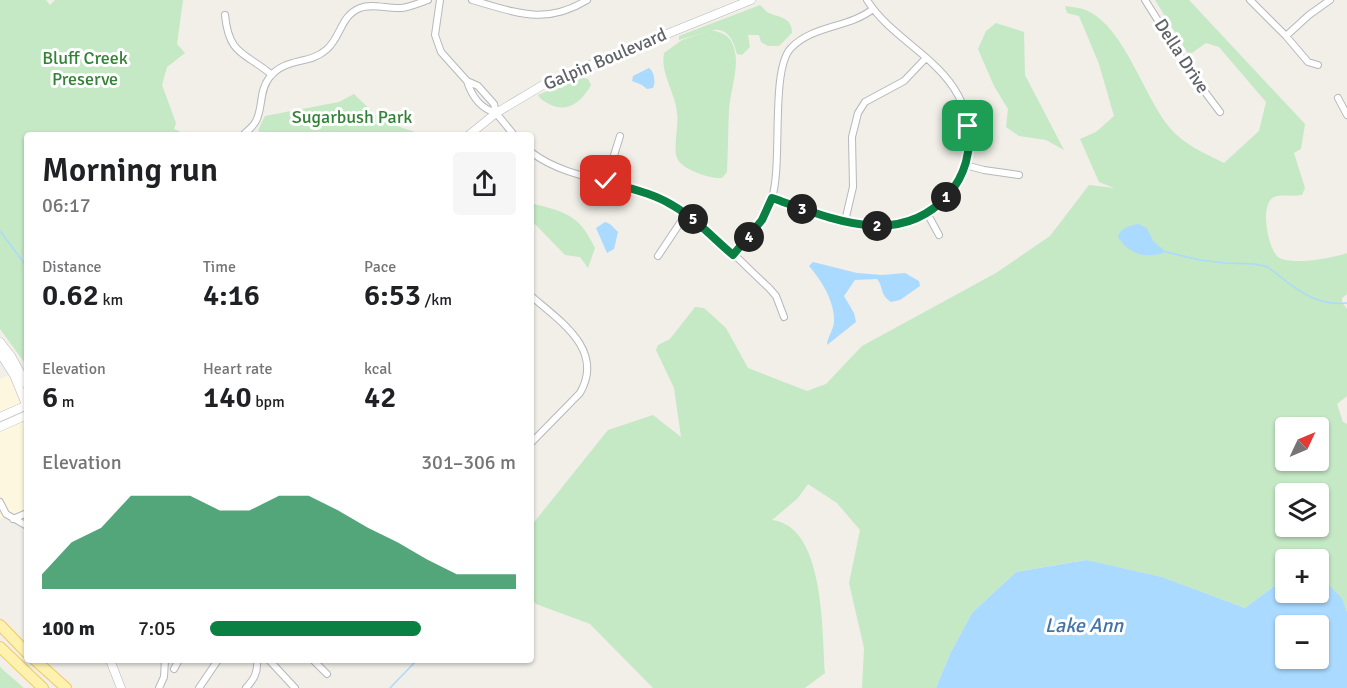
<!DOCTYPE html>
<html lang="en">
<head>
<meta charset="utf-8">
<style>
  :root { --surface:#fff; --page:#f6f6f6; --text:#202124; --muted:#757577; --accent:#0b8043 }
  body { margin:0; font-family:Signika,sans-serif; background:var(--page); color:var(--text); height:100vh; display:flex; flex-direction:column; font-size:22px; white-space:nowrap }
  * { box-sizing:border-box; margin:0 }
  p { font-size:20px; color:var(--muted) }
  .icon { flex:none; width:33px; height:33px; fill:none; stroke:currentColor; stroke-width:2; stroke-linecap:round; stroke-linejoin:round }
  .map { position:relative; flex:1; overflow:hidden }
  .details { position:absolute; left:24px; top:132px; width:510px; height:531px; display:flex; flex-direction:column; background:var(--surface); border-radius:6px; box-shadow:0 2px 4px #0004 }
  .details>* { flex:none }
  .needle { width:39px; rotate:46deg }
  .controls { position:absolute; left:1275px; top:417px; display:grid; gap:12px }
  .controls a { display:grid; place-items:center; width:54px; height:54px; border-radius:6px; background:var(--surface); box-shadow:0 2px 4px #0004; font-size:30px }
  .pin { position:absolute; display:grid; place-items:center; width:51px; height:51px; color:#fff; margin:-26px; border-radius:12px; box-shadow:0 3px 9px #0006 }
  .km { position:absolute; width:30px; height:30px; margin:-15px; border-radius:50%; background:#222; color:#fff; font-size:16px; line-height:30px; text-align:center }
  .round { display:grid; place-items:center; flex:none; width:63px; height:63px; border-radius:6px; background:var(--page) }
  .summary { display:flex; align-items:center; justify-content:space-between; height:102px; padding:0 18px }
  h1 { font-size:33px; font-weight:600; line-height:45px }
  .figures { display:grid; grid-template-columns:repeat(3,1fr); gap:9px; height:102px; padding:6px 18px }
  .figures div { display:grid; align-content:center }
  .figures b { font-size:30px; font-weight:600 }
  .figures small { font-size:16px; font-weight:400 }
  .figures p { font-size:16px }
  .chart { height:168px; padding:12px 18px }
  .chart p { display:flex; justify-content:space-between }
  .chart svg { width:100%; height:108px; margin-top:6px; fill:var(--accent); opacity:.7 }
  ul { padding:0 18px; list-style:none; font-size:20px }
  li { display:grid; grid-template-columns:96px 72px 1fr; align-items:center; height:45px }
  li i { height:15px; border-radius:8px; background:var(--accent) }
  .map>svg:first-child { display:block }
</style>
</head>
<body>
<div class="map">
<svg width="1347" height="688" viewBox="0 0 1347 688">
  <rect width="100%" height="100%" fill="#f1efe8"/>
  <path fill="#fef7e0" d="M9,375L27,415V510L0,519V379Z"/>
  <path fill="#c5e8c5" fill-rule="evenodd" d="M0,0H46L50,5L55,0H183L177,44L185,53L167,67L162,85L176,123L174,129L188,135H27V366L0,329Z
    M1155,0H1189L1305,124L1301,149L1294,153L1305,188L1302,195C1293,197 1281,194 1274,197C1259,204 1268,249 1278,257C1290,266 1333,258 1347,253V294L1342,298V302L1347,309V396L1337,404L1343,422L1347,424V612L1342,598L1319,575L1318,560H1286L1285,578L1245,608L1162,577L1085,560L1016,572L972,613L950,654L936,688H862L864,648L849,583L860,530L837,503L808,484L798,498L772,520C825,526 822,631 825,673L805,688H653L590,624L536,604L531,598V526L608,430L653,415L681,437L674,388L656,350L658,345L670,339L695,307L704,308L726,328L748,368L807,391L826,384L862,346L996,273L1050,236L1089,185L1114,188L1099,182L1080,139L1096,132L1114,116L1099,64L1079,16L1067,13L1065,6C1072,7 1082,8 1088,11C1125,29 1144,97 1170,128C1183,144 1206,154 1224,163L1259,131L1266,102L1219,47L1206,43L1189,55ZM1286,428H1318V460H1286ZM1286,494H1318V526H1286Z
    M760,5C761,6 766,11 767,12C778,18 792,16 792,33L779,46H768L761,42L759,35H748L750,47L742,55L737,54C733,39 728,28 711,30C720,32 729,34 733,45C741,65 730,90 729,110C728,131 728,151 727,172L722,178C711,179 682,170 677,158C673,150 679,124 677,112C675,92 660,73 664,53L682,40L710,31L679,40V36Z
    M996,23L1024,32L1025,75L1064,150L1046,140L1019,136L1006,127L1008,109L994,86L978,49L986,31Z
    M580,77L588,79L591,85C582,101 568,114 549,104C544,101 541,100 538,95Z
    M354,94L382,121L418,133L420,135H263L258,130L265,116L339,102Z
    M531,203C566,213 578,213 595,248L588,268L580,257L565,255L531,220Z
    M0,666L2,669L24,688H0Z"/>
  <path fill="#aadaff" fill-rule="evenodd" d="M649,68C654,71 656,82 653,88L647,89L642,85L632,81L633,76Z
    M605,222L610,224L618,232L614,249L607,253L596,228Z
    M1138,224L1147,228L1153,241L1166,252C1147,259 1129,255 1118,237C1120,228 1130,226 1138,224Z
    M813,262L857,273L882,275L905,273L919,281L920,286L900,300L891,302C879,294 884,287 877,279L855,280L844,296L854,313L856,322L827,345C827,338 833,331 834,322C835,302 822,281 809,266Z
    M1086,560L1162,577L1245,608L1285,578L1286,592H1318L1319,575L1342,598L1347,612V688H936L950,654L972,613L1016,572ZM1286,626H1318V658H1286Z"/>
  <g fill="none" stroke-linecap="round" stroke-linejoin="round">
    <path stroke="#aadaff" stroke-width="1.5" d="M0,231L27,267
      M1166,252L1200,260L1225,263L1255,264L1268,267C1292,286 1314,307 1347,303
      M72,660V661
      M390,688L417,660"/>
    <g stroke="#b5b8bc" stroke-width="8">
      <path id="minor" d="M440,0L435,35L441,52L467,81L478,86L494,104L496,113L514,135
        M472,0C515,12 545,26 587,0
        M1145,0L1193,76L1220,112
        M1250,0L1286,36L1308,62L1318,65
        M225,15C229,56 245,52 272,75
        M1286,36L1309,15L1330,0
        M467,81C472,97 480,108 496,113
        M1338,98L1347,115
        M243,135C247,131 253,127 256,121C263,108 259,91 269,78C285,57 309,65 326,50C341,38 340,16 360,8C372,3 388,9 401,8C410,7 419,3 428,0
        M531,152C567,180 619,180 660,198C698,216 738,259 769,288L776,296L784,317
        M965,165L984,170L1019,175
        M606,181L620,136
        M772,198C823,215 884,245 933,209C946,199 958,185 963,170C972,145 971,118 958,95C937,56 890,37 867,0
        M927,213L939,235
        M845,221L853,187L852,137L858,113L865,102L904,81L925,59
        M733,255C749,238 766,221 772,198C783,163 770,70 791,48C813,25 849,28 873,9
        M658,256L686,214
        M531,296C560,321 605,350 580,393L531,443
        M0,502L6,514L27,526
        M13,519L27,513
        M269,660L295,688
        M313,660L327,674
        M174,669L179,660
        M159,688L164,677L165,660
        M199,688L218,660
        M246,688C254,679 258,673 257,660"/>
    </g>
    <g stroke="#b5b8bc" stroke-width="9">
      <path id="tertiary" d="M469,135L496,113L548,82L751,0
        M0,342L11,356L27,385
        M0,353L14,375L27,407
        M0,417L27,405
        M0,427L27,415
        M110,660L121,688"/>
    </g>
    <g stroke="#f2c960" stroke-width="12">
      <path id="primary" d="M0,625L27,653
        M0,647L43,688
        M35,660L66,688"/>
    </g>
    <use href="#minor" stroke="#fff" stroke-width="6"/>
    <use href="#tertiary" stroke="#fff" stroke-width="8"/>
    <use href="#primary" stroke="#fff2af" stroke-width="10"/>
  </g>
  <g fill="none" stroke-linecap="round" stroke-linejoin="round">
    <g stroke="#fff" stroke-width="12">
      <path id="route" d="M606,181C628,188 652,193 672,205C695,218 713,238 733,255L762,220L772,198C830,218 899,250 948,195C965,176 972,150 968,126"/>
    </g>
    <use href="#route" stroke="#0b8043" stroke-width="8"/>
  </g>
  <g text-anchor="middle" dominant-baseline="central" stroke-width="6" stroke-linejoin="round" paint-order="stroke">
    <g font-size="18" fill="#5f6368" stroke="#fff">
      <text transform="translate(1182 56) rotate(57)">Della Drive</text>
      <text transform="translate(605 59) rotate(-23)">Galpin Boulevard</text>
    </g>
    <g font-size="18" fill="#348238" stroke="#fff">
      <text x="85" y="58">Bluff Creek<tspan x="85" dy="21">Preserve</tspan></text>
      <text x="352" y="117">Sugarbush Park</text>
    </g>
    <g font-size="20" font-style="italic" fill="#4174aa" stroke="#fff">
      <text x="1084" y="625">Lake Ann</text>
    </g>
  </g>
</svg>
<div class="controls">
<a><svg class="needle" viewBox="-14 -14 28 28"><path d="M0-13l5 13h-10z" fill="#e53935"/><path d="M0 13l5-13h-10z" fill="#757577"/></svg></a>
<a><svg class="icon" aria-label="layers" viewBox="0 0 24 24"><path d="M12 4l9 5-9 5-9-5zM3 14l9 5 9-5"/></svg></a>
<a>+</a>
<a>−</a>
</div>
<div class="pin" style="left:968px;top:126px;background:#1e9e55"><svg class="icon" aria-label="arrive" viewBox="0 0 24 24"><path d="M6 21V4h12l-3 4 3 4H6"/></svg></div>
<div class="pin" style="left:606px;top:181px;background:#d93025"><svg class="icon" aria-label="check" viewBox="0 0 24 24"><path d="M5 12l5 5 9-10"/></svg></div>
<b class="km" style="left:946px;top:197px">1</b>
<b class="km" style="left:877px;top:226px">2</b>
<b class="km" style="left:802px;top:209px">3</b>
<b class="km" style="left:749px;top:237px">4</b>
<b class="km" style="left:693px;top:219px">5</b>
<section class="details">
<div class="summary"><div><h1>Morning run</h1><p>06:17</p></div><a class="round"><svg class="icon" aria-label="share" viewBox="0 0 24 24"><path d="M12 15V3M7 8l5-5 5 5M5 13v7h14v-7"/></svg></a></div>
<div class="figures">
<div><p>Distance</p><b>0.62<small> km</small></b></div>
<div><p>Time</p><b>4:16</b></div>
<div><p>Pace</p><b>6:53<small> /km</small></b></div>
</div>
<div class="figures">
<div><p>Elevation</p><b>6<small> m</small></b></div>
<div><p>Heart rate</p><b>140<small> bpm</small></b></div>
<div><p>kcal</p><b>42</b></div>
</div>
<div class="chart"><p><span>Elevation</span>301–306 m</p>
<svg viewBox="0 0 160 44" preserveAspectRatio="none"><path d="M0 44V38L10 25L20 19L30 6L40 6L50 6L60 12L70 12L80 6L90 6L100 12L110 19L120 25L130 32L140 38L150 38L160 38V44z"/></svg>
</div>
<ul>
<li><b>100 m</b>7:05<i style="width:69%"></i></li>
</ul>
</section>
</div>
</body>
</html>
